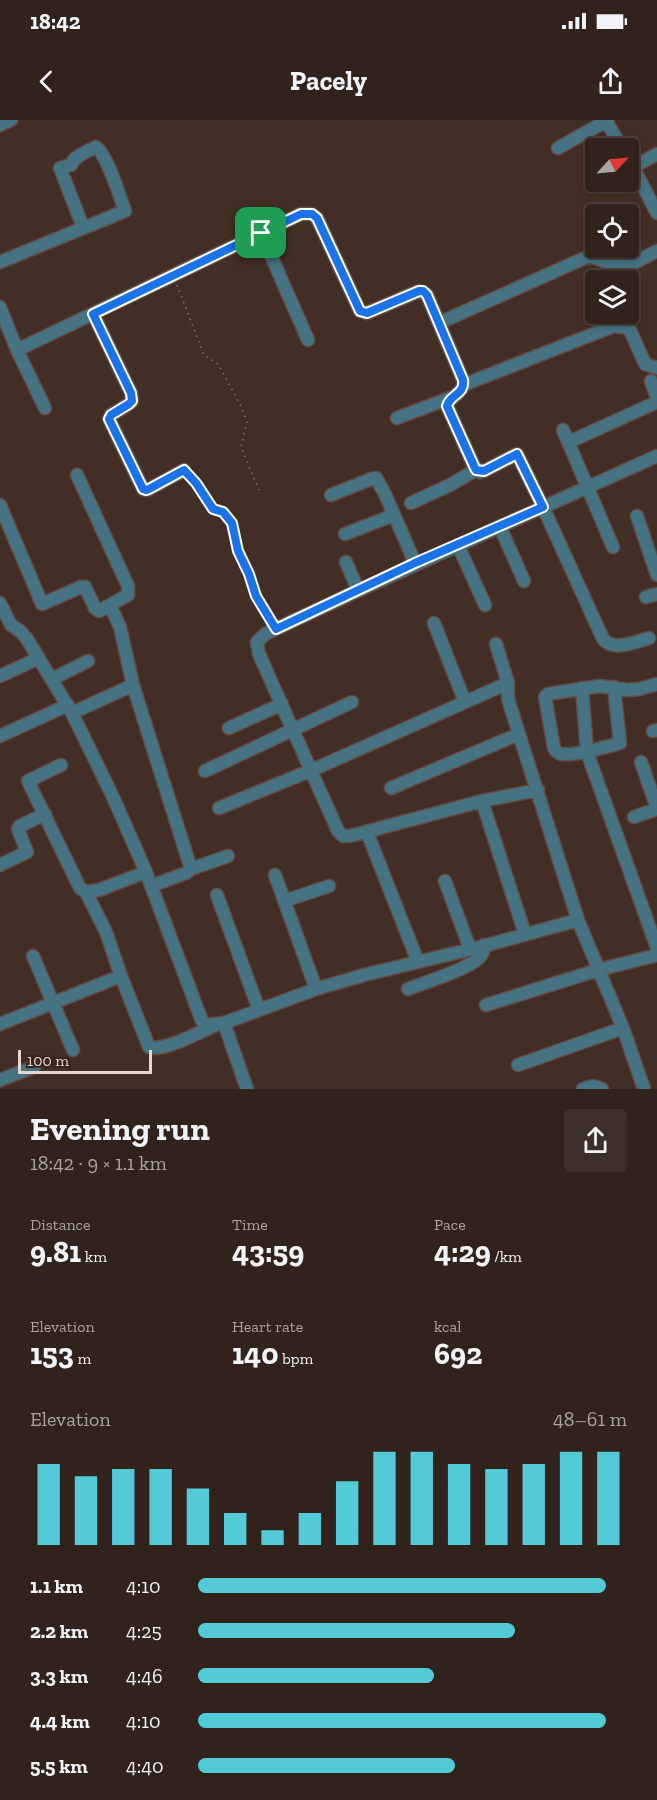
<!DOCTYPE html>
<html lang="en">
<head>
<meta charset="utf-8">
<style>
  :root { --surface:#32221c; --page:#3d2f29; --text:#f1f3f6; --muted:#a8a4a3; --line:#4d3f3b; --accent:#52cbd7 }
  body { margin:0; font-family:"Zilla Slab",serif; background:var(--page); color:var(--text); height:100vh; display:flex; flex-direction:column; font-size:22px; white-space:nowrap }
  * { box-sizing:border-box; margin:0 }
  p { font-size:20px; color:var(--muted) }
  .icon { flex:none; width:33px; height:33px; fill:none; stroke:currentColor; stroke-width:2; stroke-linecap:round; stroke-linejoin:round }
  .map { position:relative; height:969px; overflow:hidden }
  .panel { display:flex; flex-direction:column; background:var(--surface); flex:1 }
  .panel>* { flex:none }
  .needle { width:39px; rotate:64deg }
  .fabs { position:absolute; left:585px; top:18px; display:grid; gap:12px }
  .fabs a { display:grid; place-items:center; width:54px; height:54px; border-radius:6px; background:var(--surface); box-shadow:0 3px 9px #0003,0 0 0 2px var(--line); font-size:30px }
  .scale { position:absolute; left:18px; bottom:15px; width:134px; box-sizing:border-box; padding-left:6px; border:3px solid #e5d7d1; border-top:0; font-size:16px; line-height:21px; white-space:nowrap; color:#e5d7d1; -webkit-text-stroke:4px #38241b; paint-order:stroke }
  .pin { position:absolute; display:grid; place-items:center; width:51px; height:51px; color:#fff; margin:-26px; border-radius:12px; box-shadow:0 3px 9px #0006 }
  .round { display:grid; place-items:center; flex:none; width:63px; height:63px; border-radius:6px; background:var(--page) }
  .summary { display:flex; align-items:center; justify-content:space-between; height:102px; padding:0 30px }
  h1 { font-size:33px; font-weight:700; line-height:45px }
  .figures { display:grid; grid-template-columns:repeat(3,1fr); gap:9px; height:102px; padding:6px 30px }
  .figures div { display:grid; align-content:center }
  .figures b { font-size:30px; font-weight:700 }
  .figures small { font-size:16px; font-weight:400 }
  .figures p { font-size:16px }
  .chart { height:168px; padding:12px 30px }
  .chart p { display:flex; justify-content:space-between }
  .chart svg { width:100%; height:108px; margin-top:6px; stroke:var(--accent); stroke-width:6 }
  ul { padding:0 30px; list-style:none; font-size:20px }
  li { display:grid; grid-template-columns:96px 72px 1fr; align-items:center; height:45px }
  li i { height:15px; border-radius:8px; background:var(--accent) }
  .status { display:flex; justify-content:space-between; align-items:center; height:42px; padding:0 30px; background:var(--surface); direction:ltr }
  .status svg { height:16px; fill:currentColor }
  header { display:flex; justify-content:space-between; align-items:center; height:78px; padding:0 30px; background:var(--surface); font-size:27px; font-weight:700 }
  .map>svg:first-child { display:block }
</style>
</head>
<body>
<div class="status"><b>18:42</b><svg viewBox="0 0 49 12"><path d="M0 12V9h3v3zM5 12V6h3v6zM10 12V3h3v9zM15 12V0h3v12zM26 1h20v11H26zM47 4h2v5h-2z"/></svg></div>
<header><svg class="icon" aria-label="back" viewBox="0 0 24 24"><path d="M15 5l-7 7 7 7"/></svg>Pacely<svg class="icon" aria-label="share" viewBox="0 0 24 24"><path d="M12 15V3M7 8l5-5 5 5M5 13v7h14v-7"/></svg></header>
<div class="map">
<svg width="657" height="969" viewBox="0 0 657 969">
  <rect width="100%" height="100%" fill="#432e25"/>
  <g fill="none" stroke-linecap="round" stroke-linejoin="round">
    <g stroke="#604c44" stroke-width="15">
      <path id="minor" d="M606,1L622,28
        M0,5L11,0
        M558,28L608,0
        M657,34L633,47L657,93
        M261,113L308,220
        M0,142L125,91C119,75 108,36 96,27C88,31 75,35 71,45L60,48L83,107
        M0,187L17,230L45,288
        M93,194L131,273L132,281L129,284L111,295L109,299L143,369L146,370L149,369L184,350
        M439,203L587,137C599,136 609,146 620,146C630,147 648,135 657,131
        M17,230L301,94H312L317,98L360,191L367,193L419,171L427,175L463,260C465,275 450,274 447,286L474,346L480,352L484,351L517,334L543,387L603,519C614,532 635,522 649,518
        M651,261L657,278
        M463,265L614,206L624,207L630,210L645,244L657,248
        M397,298L450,278
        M563,310L613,427
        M569,322L657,282
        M331,375L371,359L376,358L385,374L415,443
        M411,383L450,365L476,350
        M0,385L42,484L81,467H85L95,488L99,491L128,475V466L77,355
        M637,396L657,455
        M500,407L524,461
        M345,414L394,395
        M458,425L485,485
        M346,442L358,470
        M646,477L657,474
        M0,483L11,505L20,511L27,519L72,593
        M110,485L120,507L133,565L191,749L186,753L151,766
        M434,503L465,582
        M496,524L508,563
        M0,556L39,538
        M52,559L88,541
        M133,565L72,593L113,677L146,752L202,901L207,905L224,903L316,869L364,855L480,827L578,800
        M614,567L620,623C606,627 576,636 561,634C557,633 556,631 554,628L545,577L548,574L599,566L628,570L639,569L657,564
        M582,568L587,632L657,828
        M229,608L282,584
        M653,611L657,610
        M519,614L578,800L623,908L644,969
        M0,616L68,585
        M641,642L657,688
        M61,645L28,661L80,768L86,772L99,770L146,752
        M205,651L352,582
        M538,670L482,681L350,716H343L338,711L259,534L257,522L265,514C395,453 526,395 657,336
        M482,681L525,814
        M219,688L312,650L508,563V579L519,614L391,668
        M634,697L657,689
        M367,712L418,842
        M0,745L27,732L18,709L20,706L45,694
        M191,749L228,736
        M275,755L316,869
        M445,761L470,829
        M86,772L106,812L121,856L149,927C164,932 199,912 214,906
        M217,775L259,890
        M284,781L329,766
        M33,836L73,930
        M408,869C424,863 468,849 479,838C483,834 484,831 484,825
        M486,885L598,850L657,835
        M224,903L247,969
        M0,904L121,856
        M518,945L623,908
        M0,960L34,947
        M583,969L593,966L602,969"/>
    </g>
    <path stroke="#89776f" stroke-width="1.5" stroke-dasharray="1.5 4.5" stroke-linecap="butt" d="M177,165L204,235L218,244L241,286L247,302L241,327L259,370
      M191,358L213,389L223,392L232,403L238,431L249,454L256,475L270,498"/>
    <use href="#minor" stroke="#467383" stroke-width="12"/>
  </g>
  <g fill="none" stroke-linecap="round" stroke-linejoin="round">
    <g stroke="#fff" stroke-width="12">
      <path id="route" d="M301,94H312L317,98L360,191L367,193L419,171H423L427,175L463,260C465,275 450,274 447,286L474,346L476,350L484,351L517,334L543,387L415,443L276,509L256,476L249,454L238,431L232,403L223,392L213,389L196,363L184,350L149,369L146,370L143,369L109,299L111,295L129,284L132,281L131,273L93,194Z"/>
    </g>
    <use href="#route" stroke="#1a73e8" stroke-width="8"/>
  </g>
</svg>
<div class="fabs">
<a><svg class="needle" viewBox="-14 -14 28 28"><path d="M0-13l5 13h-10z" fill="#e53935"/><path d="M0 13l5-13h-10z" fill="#a8a4a3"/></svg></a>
<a><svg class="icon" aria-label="locate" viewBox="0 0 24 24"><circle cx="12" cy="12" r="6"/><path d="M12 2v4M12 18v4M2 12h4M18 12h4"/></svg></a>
<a><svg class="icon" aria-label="layers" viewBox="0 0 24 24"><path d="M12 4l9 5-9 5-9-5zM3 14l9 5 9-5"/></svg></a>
</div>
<div class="scale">100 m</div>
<div class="pin" style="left:261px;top:113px;background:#1e9e55"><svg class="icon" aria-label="arrive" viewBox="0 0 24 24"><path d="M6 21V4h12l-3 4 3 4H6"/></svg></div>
</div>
<section class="panel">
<div class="summary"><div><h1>Evening run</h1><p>18:42 · 9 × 1.1 km</p></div><a class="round"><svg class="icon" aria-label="share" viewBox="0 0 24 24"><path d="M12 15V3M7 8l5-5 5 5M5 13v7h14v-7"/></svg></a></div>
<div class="figures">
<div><p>Distance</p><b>9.81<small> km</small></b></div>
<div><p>Time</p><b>43:59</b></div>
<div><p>Pace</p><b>4:29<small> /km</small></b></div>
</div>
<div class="figures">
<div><p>Elevation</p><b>153<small> m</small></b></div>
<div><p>Heart rate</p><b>140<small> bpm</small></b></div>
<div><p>kcal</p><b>692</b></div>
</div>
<div class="chart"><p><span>Elevation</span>48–61 m</p>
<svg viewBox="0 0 160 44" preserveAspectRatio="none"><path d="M5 44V11M15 44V16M25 44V13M35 44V13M45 44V21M55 44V31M65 44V38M75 44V31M85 44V18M95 44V6M105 44V6M115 44V11M125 44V13M135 44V11M145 44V6M155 44V6"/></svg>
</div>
<ul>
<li><b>1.1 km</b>4:10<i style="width:95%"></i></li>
<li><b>2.2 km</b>4:25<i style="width:74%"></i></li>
<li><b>3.3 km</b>4:46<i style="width:55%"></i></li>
<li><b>4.4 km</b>4:10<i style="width:95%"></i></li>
<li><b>5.5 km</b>4:40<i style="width:60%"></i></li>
</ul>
</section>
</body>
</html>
